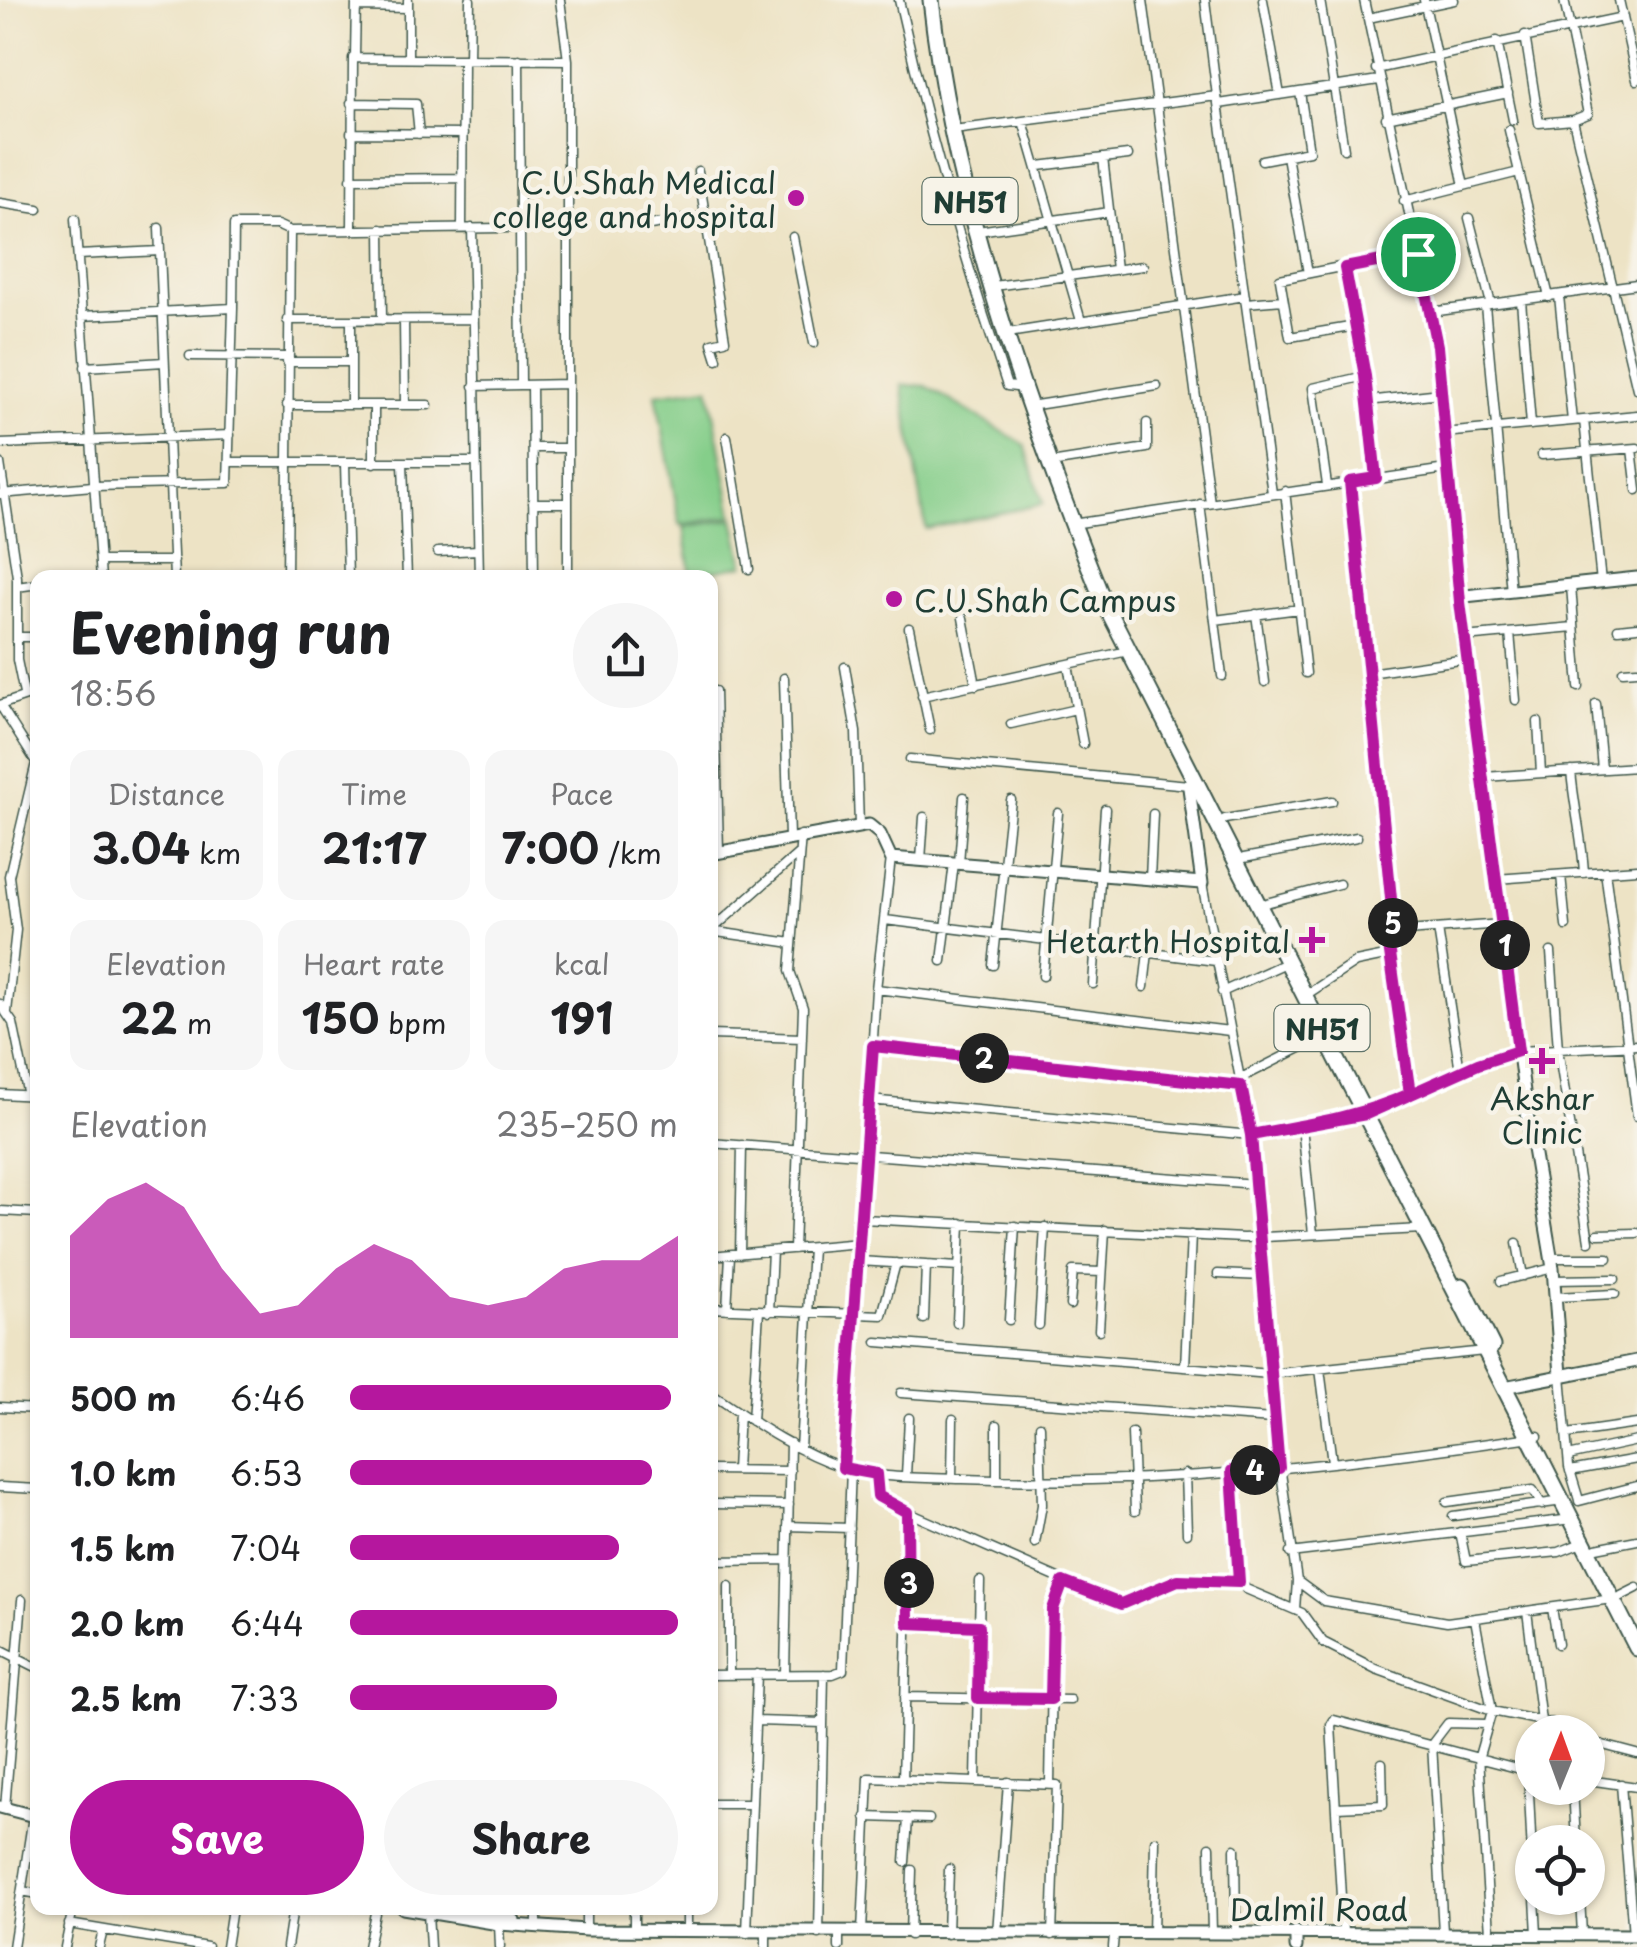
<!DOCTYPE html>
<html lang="en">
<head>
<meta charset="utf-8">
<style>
  :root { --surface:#fff; --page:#f6f6f6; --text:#202124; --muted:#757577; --accent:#b5179e }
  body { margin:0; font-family:"Playpen Sans",sans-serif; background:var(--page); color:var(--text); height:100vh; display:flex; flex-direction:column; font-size:38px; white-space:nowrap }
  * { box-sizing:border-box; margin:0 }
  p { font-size:32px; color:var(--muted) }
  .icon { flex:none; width:55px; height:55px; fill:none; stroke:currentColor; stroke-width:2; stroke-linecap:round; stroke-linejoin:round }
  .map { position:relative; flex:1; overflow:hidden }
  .drawer { position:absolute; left:30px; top:570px; width:688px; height:1345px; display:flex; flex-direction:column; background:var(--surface); border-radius:20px; box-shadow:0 2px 8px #0004 }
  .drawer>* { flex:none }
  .needle { width:65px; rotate:1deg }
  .buttons { position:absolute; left:1515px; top:1715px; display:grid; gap:20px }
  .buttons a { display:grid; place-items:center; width:90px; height:90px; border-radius:50%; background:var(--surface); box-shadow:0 2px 8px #0004; font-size:50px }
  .pin { position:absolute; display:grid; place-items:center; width:85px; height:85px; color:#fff; margin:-42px; border:5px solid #fff; border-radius:50%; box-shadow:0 2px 10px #0007 }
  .km { position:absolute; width:50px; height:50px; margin:-25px; border-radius:50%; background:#222; color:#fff; font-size:28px; line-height:50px; text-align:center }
  .round { display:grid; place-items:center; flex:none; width:105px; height:105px; border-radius:52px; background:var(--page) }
  .overview { display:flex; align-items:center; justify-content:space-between; height:170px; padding:0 40px }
  h1 { font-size:55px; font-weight:700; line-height:75px }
  .figures { display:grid; grid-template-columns:repeat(3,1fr); gap:15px; height:170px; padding:10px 40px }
  .figures div { display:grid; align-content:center; border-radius:20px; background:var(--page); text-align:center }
  .figures b { font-size:42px; font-weight:700 }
  .figures small { font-size:28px; font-weight:400 }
  .figures p { font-size:28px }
  .chart { height:280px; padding:20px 40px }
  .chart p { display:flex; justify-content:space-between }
  .chart svg { width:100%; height:180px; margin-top:10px; fill:var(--accent); opacity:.7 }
  .cta { display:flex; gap:20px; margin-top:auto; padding:20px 40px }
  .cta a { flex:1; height:115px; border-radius:60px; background:var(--accent); color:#fff; font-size:40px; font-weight:700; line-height:115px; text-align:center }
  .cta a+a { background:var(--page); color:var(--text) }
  ul { padding:0 40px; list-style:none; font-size:32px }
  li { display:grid; grid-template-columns:160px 120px 1fr; align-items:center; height:75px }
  li i { height:25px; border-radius:12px; background:var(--accent) }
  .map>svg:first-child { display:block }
</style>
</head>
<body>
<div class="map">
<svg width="1637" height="1947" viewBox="0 0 1637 1947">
  <rect width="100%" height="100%" fill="#f7f3e8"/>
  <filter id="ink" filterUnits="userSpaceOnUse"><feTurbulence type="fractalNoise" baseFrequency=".01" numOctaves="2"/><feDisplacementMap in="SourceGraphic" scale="20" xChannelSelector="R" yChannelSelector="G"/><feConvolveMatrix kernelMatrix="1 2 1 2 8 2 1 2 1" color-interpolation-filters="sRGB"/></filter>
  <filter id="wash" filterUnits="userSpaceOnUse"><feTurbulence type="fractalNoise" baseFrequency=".0048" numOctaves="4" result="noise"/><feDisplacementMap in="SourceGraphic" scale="40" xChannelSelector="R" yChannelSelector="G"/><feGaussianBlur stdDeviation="2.25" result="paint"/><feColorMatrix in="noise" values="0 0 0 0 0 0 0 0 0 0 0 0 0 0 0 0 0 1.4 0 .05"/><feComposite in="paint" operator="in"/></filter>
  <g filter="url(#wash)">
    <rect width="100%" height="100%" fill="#ede3c5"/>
    <path fill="#85ce8a" stroke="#52865f" stroke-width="2.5" d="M902,385L926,386L1025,445L1043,504L926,529Z
      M709,387L733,516L680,525L656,394Z
      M734,519L744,565L691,575L684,527Z"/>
  </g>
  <g filter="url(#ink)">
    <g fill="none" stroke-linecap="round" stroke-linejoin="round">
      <g stroke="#3e564a" stroke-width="11">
        <path id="street" d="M408,0V58
          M560,0L568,60V578
          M899,0C928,131 964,259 1007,386L1025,388
          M1143,0L1210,503
          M1205,0L1217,96
          M1263,0L1280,95
          M1320,0L1344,149
          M1364,0L1437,346L1446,469
          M1424,0L1464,186
          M1564,0L1588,114L1573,120L1637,389
          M1619,0L1637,80
          M356,7L408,8
          M1368,18L1454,0
          M1525,35L1539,123L1573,120
          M1497,41L1513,120
          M355,57L356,0
          M469,59L470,0
          M519,59L521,385
          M1376,69L1623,17
          M351,103L416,104L419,134
          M1219,104L1379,80
          M1386,118L1508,93
          M1023,121L1081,321
          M953,130L1217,96L1272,493
          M1509,130L1549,297
          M351,133L463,134
          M1287,156L1308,273
          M1103,158L1116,269
          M1262,160L1309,151L1300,92
          M1039,166L1128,155
          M698,171L725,340L712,343L717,359
          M351,179L462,178
          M1404,201L1519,172
          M0,203L38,209
          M1469,218L1491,304
          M75,219L101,578
          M644,226L706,216
          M159,228L174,578
          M462,228L463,59
          M472,228L479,578
          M352,229L353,58L568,60
          M381,229L382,320
          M978,231L1109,212
          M793,237L814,343
          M78,255L160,251
          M1345,268L1419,254
          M994,286L1143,266
          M1559,296L1572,421
          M1521,300L1531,425
          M1246,303L1283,300
          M1485,305L1511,592
          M233,308L234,225H277L290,231
          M1431,312L1637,284
          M287,320L473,319
          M351,320V405
          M404,320L405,405
          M1356,326L1290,337L1280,279L1340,267L1347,270L1376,478
          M1008,333L1245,296
          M190,356L287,357
          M287,362H351
          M85,367L164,362
          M532,385L534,578
          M474,386L568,384
          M1367,401L1441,393
          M287,405H428
          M1036,405L1157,386
          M1584,420L1601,582
          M1444,433L1637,415
          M727,437L749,569
          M0,444L230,435
          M533,448H568
          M1632,449L1637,490
          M1542,455L1637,448
          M230,462H476
          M1057,462L1147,448V423
          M0,463L17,577V660L24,694
          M345,463L348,578
          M374,463V405
          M403,463L407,578
          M1349,482L1394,929L1389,947L1410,1094
          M1327,485L1313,388L1365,376
          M1285,491L1306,673
          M0,494L93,486L228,483L233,308L82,316
          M533,503H568
          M1200,504L1222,676
          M1072,524L1446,469L1460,598
          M438,552L478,550
          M100,561H174
          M287,578L290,231L566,227
          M1571,586L1579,687
          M17,587L38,584
          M1256,614L1265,682
          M963,618L976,685
          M1215,620L1299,609
          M909,628L930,730
          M1618,629L1637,627
          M1510,633L1516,700
          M17,637H38
          M1464,637L1574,627
          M1068,665L1083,744
          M845,667L856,732L859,826
          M1623,671L1637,670
          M1369,673L1467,659
          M784,678L789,837
          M715,691L719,852
          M38,692L0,705L38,765
          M922,696L1128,651
          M1596,704L1602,769
          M1538,722L1541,773
          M1011,724L1076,709
          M910,759L1189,785
          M1571,771C1574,807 1582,836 1584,873
          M1484,777L1637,767
          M1225,819L1332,801
          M891,858L876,989L862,1219L1243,1238L1422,1229
          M1244,858L1357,837
          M921,860L924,817
          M959,863L964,797
          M1605,871L1637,1116
          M1561,875L1566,926
          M1150,879L1153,814
          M1496,879L1637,869
          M1202,883L1253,1146L1273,1419L1297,1581L1324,1601L1447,1622L1612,1599
          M1266,903L1339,884
          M885,920L1216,961
          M1438,929L1460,1071
          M1393,932L1502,924
          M792,943L717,932L715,927L799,853
          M1551,952L1558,1049L1589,1241
          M942,961L954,863
          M993,965L1011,800
          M1043,976L1058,813
          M1093,984L1105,809
          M1144,987L1148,952
          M876,989L1230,1031
          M1222,992L1288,962
          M1306,995L1356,962L1390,955
          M0,1004L13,1023L28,1096
          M7,1012L16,930L9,876L36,763
          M710,1035L802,1038
          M873,1046L1241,1086
          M1239,1079L1326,1035
          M0,1094L38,1096
          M869,1100L1251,1135L1366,1114L1477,1064L1519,1051L1637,1045
          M1302,1126L1313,1234
          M710,1143L1256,1184
          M0,1211L38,1213
          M1598,1234L1637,1233
          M1517,1243L1523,1276
          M794,1249L803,1008L790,971L801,835
          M740,1254L742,1145
          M710,1256L860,1243
          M1551,1258H1608
          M859,1261L959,1267
          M1218,1274L1263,1276
          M1554,1280L1615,1279
          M1501,1281L1553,1268
          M1555,1297L1615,1294
          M1070,1305L1073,1271L1102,1272
          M710,1308L882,1315L896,1263
          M727,1309L730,1255
          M769,1312L772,1251
          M924,1319L926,1265
          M1009,1320L1015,1226
          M957,1323L961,1223
          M1039,1325L1045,1227
          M1099,1330L1105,1230
          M710,1331L712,1308
          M877,1342L1270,1374L1484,1351
          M1185,1367L1191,1235
          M1320,1369L1332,1462
          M1561,1375L1569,1467L1579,1500
          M710,1393C752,1421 794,1451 842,1467C880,1480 924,1477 963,1479C1154,1487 1349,1464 1538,1436
          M901,1393L1273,1419
          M0,1407L38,1409
          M752,1421L759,1311
          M1132,1433L1135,1511
          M1567,1434L1637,1424
          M800,1448L812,1248
          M1568,1456L1637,1441
          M843,1468L862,1219
          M710,1470L790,1471
          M736,1470L739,1412
          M1232,1471C1233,1499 1228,1570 1246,1589L1302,1613L1323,1642L1376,1669L1492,1711L1552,1723L1571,1732
          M1570,1471L1637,1459
          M876,1474L878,1496L903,1507L910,1527L903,1779
          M1185,1474L1187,1533
          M906,1476L909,1418
          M952,1478L953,1419
          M997,1480V1425
          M0,1487L38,1489
          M1579,1501L1637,1486
          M1447,1502L1533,1490L1542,1505
          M710,1504L789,1505
          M907,1512L1115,1603H1129L1179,1580L1239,1582
          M1453,1516L1563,1501
          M788,1526L849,1528
          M1460,1532L1466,1561L1559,1552L1584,1542
          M1035,1543L1042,1505L1040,1426
          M1596,1548L1637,1540
          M1290,1553L1572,1519
          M710,1561L787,1560
          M729,1586V1675
          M1621,1596L1637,1588
          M1552,1608L1558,1644
          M1295,1609L1297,1581
          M1527,1611L1541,1721
          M1475,1619L1492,1711L1479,1756L1490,1933
          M907,1623L979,1626
          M0,1649L38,1668
          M785,1674L790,1443
          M710,1675L833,1674L843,1670L851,1469
          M905,1697L1070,1700
          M756,1721L823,1723
          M1588,1741L1637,1754
          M1588,1780L1637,1787
          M976,1781L980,1581
          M1050,1784L1053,1617L1063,1582
          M1621,1784L1633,1935
          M1573,1788L1576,1842
          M710,1804H752
          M1336,1807L1383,1805L1382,1763
          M5,1808L22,1600
          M866,1817L929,1819
          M1210,1847L1212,1933
          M1235,1849L1236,1933
          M905,1862L908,1819
          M22,1891L38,1894
          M1535,1898L1537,1934
          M1580,1898L1582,1934
          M586,1908V1930
          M428,1913L430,1947
          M69,1924L207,1947
          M499,1924L500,1947
          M537,1925V1908
          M634,1931V1908
          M1343,1931L1331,1725L1334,1720L1528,1771L1532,1857
          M687,1932V1908
          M862,1932L869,1778L1057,1785L1052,1935
          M1443,1932L1432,1744L1448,1723L1486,1724
          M747,1933L757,1674
          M997,1933L1008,1782
          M766,1934V1947
          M819,1934L824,1674
          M947,1934L949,1869
          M1153,1934L1155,1841
          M910,1935L912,1870
          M13,1947L33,1816
          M65,1947L73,1908
          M99,1947L103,1930
          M226,1947L232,1908
          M287,1947L293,1908
          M368,1947L376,1908
          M839,1947V1934
          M1113,1947L1114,1935"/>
      </g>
      <g stroke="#3e564a" stroke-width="15">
        <path id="secondary" d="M710,854L869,825L880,834L891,858L1202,883L1189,788L1197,784
          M1561,1375L1553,1268L1526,1107L1460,603L1465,596L1637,578
          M1504,1387L1637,1361
          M0,1807L38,1817
          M403,1908L499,1924L586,1930L1637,1935
          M461,1908L514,1920
          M1296,1947V1932"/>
      </g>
      <g stroke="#3e564a" stroke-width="19">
        <path id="highway" d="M931,0C953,200 1027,412 1102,598L1637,1648
          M1462,1286L1492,1346"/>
      </g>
      <use href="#street" stroke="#fff" stroke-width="8"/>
      <use href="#secondary" stroke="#fff" stroke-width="11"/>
      <use href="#highway" stroke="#fff" stroke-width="15"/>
    </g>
  </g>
  <g fill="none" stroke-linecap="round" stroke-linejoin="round" filter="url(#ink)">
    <g stroke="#fff" stroke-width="20">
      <path id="route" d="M1418,254L1437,346L1460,602L1518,1051L1478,1064L1366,1114L1251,1135L1241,1086L873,1046L843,1468L876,1474L878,1496L907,1512L908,1623L979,1626L978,1698L1051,1699L1053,1609L1063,1582L1121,1604L1178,1580L1239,1582L1232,1471L1279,1468L1251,1135C1310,1124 1356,1118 1410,1094L1389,946L1394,929L1350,482L1376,478L1365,376L1345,268L1418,254"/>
    </g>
    <use href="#route" stroke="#b5179e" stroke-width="12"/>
  </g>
  <g fill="#b5179e" stroke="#f7f3e8" stroke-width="4">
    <circle cx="796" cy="198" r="10"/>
    <circle cx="894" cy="599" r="10"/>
    <path d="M1307 925h10v10h10v10h-10v10h-10v-10h-10v-10h10z"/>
    <path d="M1537 1046h10v10h10v10h-10v10h-10v-10h-10v-10h10z"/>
  </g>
  <g text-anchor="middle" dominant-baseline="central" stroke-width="9" stroke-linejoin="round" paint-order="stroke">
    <g fill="#f7f3e8" stroke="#60746a" stroke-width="2.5">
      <rect x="922.5" y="178" width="95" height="46" rx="8"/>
      <rect x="1274.5" y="1005" width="95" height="46" rx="8"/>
    </g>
    <g font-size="28" font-weight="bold" fill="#1f3d34">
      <text x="970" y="201">NH51</text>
      <text x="1322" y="1028">NH51</text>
    </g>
    <g font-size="30" fill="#1f3d34" stroke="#f7f3e8" text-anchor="end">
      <text x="776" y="181">C.U.Shah Medical<tspan x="776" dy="34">college and hospital</tspan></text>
      <text x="914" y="599" text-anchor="start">C.U.Shah Campus</text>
      <text x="1290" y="940">Hetarth Hospital</text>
      <text x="1542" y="1097" text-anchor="middle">Akshar<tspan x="1542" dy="34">Clinic</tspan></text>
    </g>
    <g font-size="30" fill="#1f3d34" stroke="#f7f3e8">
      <text x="1319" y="1908">Dalmil Road</text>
    </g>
  </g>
</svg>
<div class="buttons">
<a><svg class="needle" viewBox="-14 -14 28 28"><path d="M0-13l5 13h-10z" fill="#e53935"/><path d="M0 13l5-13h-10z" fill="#757577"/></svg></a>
<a><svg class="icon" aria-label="locate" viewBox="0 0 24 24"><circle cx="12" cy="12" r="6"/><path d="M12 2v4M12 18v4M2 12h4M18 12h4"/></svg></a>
</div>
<div class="pin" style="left:1418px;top:254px;background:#1e9e55"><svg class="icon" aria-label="arrive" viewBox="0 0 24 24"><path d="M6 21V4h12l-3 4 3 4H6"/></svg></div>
<b class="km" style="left:1505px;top:945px">1</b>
<b class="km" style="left:984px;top:1058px">2</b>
<b class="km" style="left:909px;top:1583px">3</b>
<b class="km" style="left:1255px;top:1470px">4</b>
<b class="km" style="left:1393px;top:923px">5</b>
<section class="drawer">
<div class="overview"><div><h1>Evening run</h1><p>18:56</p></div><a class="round"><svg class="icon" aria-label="share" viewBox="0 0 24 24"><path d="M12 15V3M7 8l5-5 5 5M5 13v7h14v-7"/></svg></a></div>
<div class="figures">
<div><p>Distance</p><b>3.04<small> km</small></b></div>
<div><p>Time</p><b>21:17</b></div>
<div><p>Pace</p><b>7:00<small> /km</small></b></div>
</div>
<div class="figures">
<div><p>Elevation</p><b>22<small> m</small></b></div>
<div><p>Heart rate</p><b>150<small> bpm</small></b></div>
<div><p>kcal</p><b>191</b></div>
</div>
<div class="chart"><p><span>Elevation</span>235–250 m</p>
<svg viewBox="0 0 160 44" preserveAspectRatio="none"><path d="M0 44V19L10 10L20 6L30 12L40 27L50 38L60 36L70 27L80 21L90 25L100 34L110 36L120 34L130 27L140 25L150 25L160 19V44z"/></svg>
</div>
<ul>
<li><b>500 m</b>6:46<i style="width:98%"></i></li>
<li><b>1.0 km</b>6:53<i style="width:92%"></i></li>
<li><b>1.5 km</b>7:04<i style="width:82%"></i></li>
<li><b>2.0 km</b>6:44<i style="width:100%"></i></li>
<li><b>2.5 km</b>7:33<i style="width:63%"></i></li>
</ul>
<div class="cta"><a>Save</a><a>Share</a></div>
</section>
</div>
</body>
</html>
